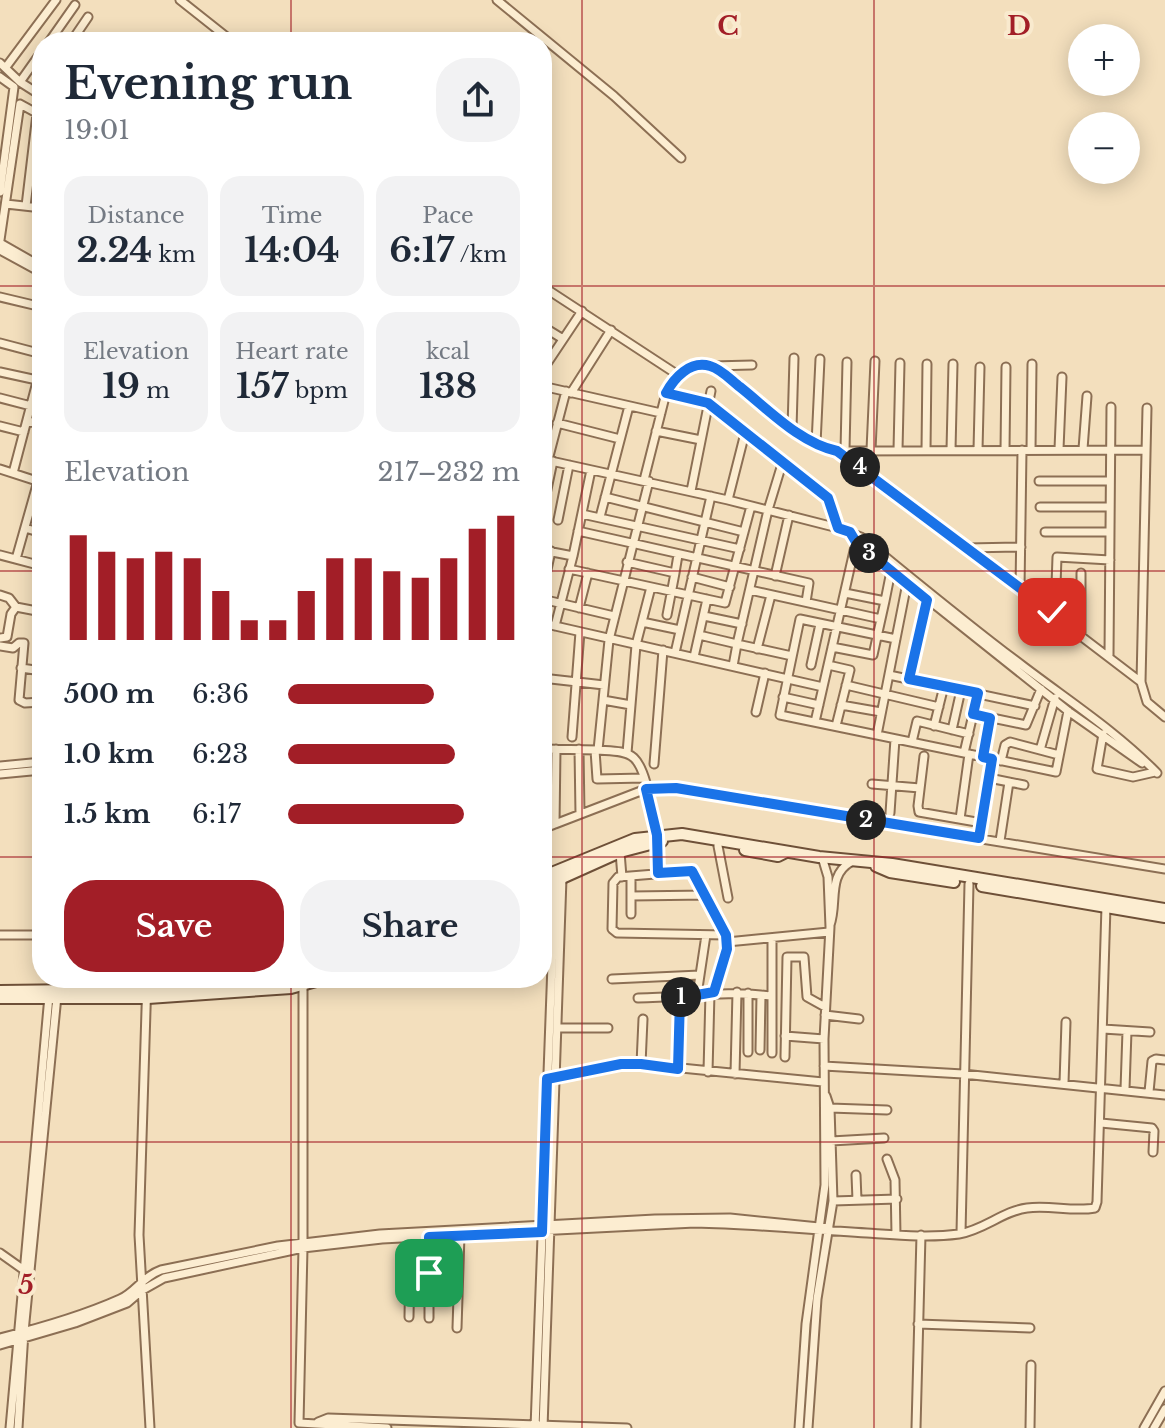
<!DOCTYPE html>
<html lang="en">
<head>
<meta charset="utf-8">
<style>
  :root { --surface:#fff; --page:#f2f2f3; --text:#1f2937; --muted:#747a83; --accent:#a21e27 }
  body { margin:0; font-family:"Libre Baskerville",serif; background:var(--page); color:var(--text); height:100vh; display:flex; flex-direction:column; font-size:30px; white-space:nowrap }
  * { box-sizing:border-box; margin:0 }
  p { font-size:26px; color:var(--muted) }
  .icon { flex:none; width:44px; height:44px; fill:none; stroke:currentColor; stroke-width:2; stroke-linecap:round; stroke-linejoin:round }
  .map { position:relative; flex:1; overflow:hidden }
  .side { position:absolute; left:32px; top:32px; width:520px; height:956px; display:flex; flex-direction:column; background:var(--surface); border-radius:32px; box-shadow:0 4px 20px #0003 }
  .side>* { flex:none }
  .fabs { position:absolute; left:1068px; top:24px; display:grid; gap:16px }
  .fabs a { display:grid; place-items:center; width:72px; height:72px; border-radius:50%; background:var(--surface); box-shadow:0 4px 20px #0003; font-size:40px }
  .pin { position:absolute; display:grid; place-items:center; width:68px; height:68px; color:#fff; margin:-34px; border-radius:16px; box-shadow:0 4px 12px #0006 }
  .km { position:absolute; width:40px; height:40px; margin:-20px; border-radius:50%; background:#222; color:#fff; font-size:22px; line-height:40px; text-align:center }
  .round { display:grid; place-items:center; flex:none; width:84px; height:84px; border-radius:32px; background:var(--page) }
  .head { display:flex; align-items:center; justify-content:space-between; height:136px; padding:0 32px }
  h1 { font-size:44px; font-weight:800; line-height:60px }
  .metrics { display:grid; grid-template-columns:repeat(3,1fr); gap:12px; height:136px; padding:8px 32px }
  .metrics div { display:grid; align-content:center; border-radius:20px; background:var(--page); text-align:center }
  .metrics b { font-size:34px; font-weight:800 }
  .metrics small { font-size:22px; font-weight:400 }
  .metrics p { font-size:22px }
  .chart { height:224px; padding:16px 32px }
  .chart p { display:flex; justify-content:space-between }
  .chart svg { width:100%; height:144px; margin-top:8px; stroke:var(--accent); stroke-width:6 }
  .button { display:flex; gap:16px; margin-top:auto; padding:16px 32px }
  .button a { flex:1; height:92px; border-radius:32px; background:var(--accent); color:#fff; font-size:32px; font-weight:800; line-height:92px; text-align:center }
  .button a+a { background:var(--page); color:var(--text) }
  ul { padding:0 32px; list-style:none; font-size:26px }
  li { display:grid; grid-template-columns:128px 96px 1fr; align-items:center; height:60px }
  li i { height:20px; border-radius:10px; background:var(--accent) }
  .map>svg:first-child { display:block }
</style>
</head>
<body>
<div class="map">
<svg width="1165" height="1428" viewBox="0 0 1165 1428">
  <rect width="100%" height="100%" fill="#f3dfbd"/>
  <g fill="none" stroke-linecap="round" stroke-linejoin="round">
    <g stroke="#8c6f54" stroke-width="11">
      <path id="street" d="M180,0L233,42
        M497,0L614,96L681,158
        M49,42L75,5
        M71,42L88,17
        M0,63L20,82L42,96
        M6,67L56,0
        M0,77L14,87L0,192
        M20,82L42,51
        M6,204L42,208
        M26,206L37,114
        M0,240L20,104L42,116
        M0,243L42,267
        M0,250L42,273
        M542,286L678,375
        M0,297L42,307
        M542,326L563,339
        M0,343L42,354
        M712,366L752,365
        M542,371L582,311
        M0,372L37,380
        M542,386L661,413
        M571,393L611,330
        M666,393L708,403L828,498L838,528
        M0,398L31,406
        M1147,408L1141,682L1147,702L1165,717
        M27,421L42,424
        M557,423L620,439
        M0,426L24,432
        M792,429L794,358
        M656,431L701,440
        M816,444L820,359
        M1059,449L1062,377
        M1083,449L1087,396
        M845,450L847,362
        M871,450L875,361
        M898,450L900,363
        M926,450L927,364
        M951,450L953,364
        M978,450L980,367
        M1005,450L1006,367
        M1031,450L1032,364
        M838,451L1141,682
        M542,459L728,500L838,528L861,537C914,580 968,625 1023,666C1069,701 1117,732 1157,773
        M548,460L566,391
        M0,469L40,482
        M13,473L42,363
        M644,480L666,393C677,371 697,358 720,371C752,397 796,443 837,451L1146,450
        M1039,481H1110
        M691,491L711,391
        M605,497L744,532
        M728,500L745,433
        M1040,507H1110
        M542,513L553,461
        M582,514L740,549
        M600,517L629,406
        M558,520L569,465
        M25,528L42,533
        M578,531L809,583L806,602
        M1045,532H1110
        M851,533L856,542L1068,711L1142,763
        M967,548L1021,547
        M542,550L573,556L591,470
        M0,555L42,566
        M16,559L42,467
        M627,562L675,573L678,555
        M569,569L725,603L751,506
        M775,576L789,515
        M692,577L730,587
        M1020,589L1022,450
        M750,590L881,619
        M542,593L551,551
        M0,595L9,598L16,607
        M542,599L614,616
        M885,601L891,571
        M579,608L588,573
        M1055,614L1057,557L1110,560
        M667,615L675,573
        M704,616L742,624
        M642,622L680,630
        M542,623L823,687
        M555,626L573,556
        M1081,634V573
        M699,635L737,644L768,510L782,464
        M0,638L7,637L11,614L16,607L42,612
        M896,639L800,619L780,715L1056,772L1068,711
        M0,646L13,648L19,643H24L19,700L25,703L42,702
        M832,647L873,655L885,601L845,593
        M757,649L771,595
        M675,653L711,496
        M1109,655L1111,407
        M694,657L707,599
        M542,664L545,636
        M811,665L820,624
        M828,665L850,670L836,726
        M733,666L737,644L792,656
        M21,668L42,671
        M889,675L1035,706
        M542,678L604,685
        M909,679L927,600
        M846,685L939,707
        M783,697L819,705
        M603,700L631,705
        M841,705L881,712
        M756,712L765,673
        M973,714L1026,725L1041,689
        M815,722L856,542
        M934,726L944,686
        M952,730L961,690
        M1103,734L1097,769L1133,777L1155,772
        M877,735L907,583
        M572,737L580,632
        M912,742L917,721L969,734
        M542,749L598,750L609,640L649,481
        M579,749L580,814
        M595,750L597,779L644,778
        M598,750C609,751 626,750 634,758C651,774 658,848 658,873
        M1040,750L1055,698
        M627,753L636,645L651,587
        M964,753L978,693
        M924,756L918,806L919,812L982,823
        M983,757L990,718
        M1001,761L1005,745L1010,742L1059,755
        M654,764L663,650
        M0,766L42,762
        M0,774L42,770
        M989,778L1024,785
        M872,784L920,788
        M890,813L895,739
        M960,819L969,754
        M555,824L556,749
        M542,829L646,789L663,787L1165,869
        M979,838L992,759
        M1000,841L1009,782
        M718,846L728,898
        M620,852L622,877
        M631,896L707,895
        M631,914V876
        M830,925C838,903 827,875 851,862
        M0,935H42
        M727,942L829,932
        M147,978L139,1235L150,1428
        M612,979L700,975
        M303,986V1248L299,1423L387,1428
        M714,992L727,949L726,935L692,871L618,877L613,883L612,929L617,933L726,935
        M697,995L706,935
        M638,998C683,998 726,990 770,996
        M825,1015L859,1019
        M558,1028H608
        M1103,1029L1150,1032
        M785,1036L824,1039
        M760,1050L761,995
        M748,1052V993
        M772,1053V938
        M785,1057L787,957H804L807,997L825,1007
        M641,1064L643,1019
        M824,1066L963,1074L1165,1095
        M678,1069L680,998
        M708,1072L710,993
        M735,1074L737,992
        M552,1078L621,1064H641L823,1082
        M1064,1083L1066,1022
        M1125,1089L1127,1031
        M1149,1092L1152,1061L1156,1059L1165,1060
        M830,1108L887,1110
        M1101,1123L1152,1128L1154,1131L1153,1152
        M831,1141L884,1138
        M887,1159L895,1180L896,1235
        M856,1175L857,1200
        M833,1201L897,1199
        M961,1233L969,884
        M0,1253L24,1270
        M409,1317L410,1259
        M429,1318V1232
        M918,1324L1030,1328
        M457,1328L460,1235
        M0,1338C40,1328 82,1316 120,1299C136,1292 142,1277 161,1270L278,1246L380,1234L655,1219L730,1218L829,1228
        M0,1345L75,1323L127,1303L141,1291L164,1278L303,1248L382,1239L695,1223C752,1224 810,1230 867,1233C897,1235 929,1238 959,1234C984,1230 1003,1211 1027,1208C1050,1205 1073,1212 1095,1208L1097,1202L1106,906
        M318,1422L328,1418L627,1428
        M10,1428L49,996
        M18,1428L24,1332L57,996
        M535,1428L555,882
        M543,1428L562,878
        M799,1428L806,1324L825,1185L824,1039L830,927L828,877L822,857
        M808,1428L817,1299L833,1201L830,1108L826,1096
        M916,1428L921,1235
        M1030,1428L1031,1365
        M1144,1428L1165,1391
        M1154,1428L1165,1409"/>
    </g>
    <g stroke="#6e5038" stroke-width="14">
      <path id="secondary" d="M745,850L778,856L786,852
        M876,866L890,872L954,882
        M542,877L635,839L682,834L819,857L892,864L1165,909
        M982,886L1165,917
        M542,887L620,852L662,841
        M0,991L162,989L290,981L304,978
        M0,998H148L291,988L327,978"/>
    </g>
    <use href="#street" stroke="#fcedd1" stroke-width="7"/>
    <use href="#secondary" stroke="#fcedd1" stroke-width="10"/>
  </g>
  <g fill="none" stroke-linecap="round" stroke-linejoin="round">
    <g stroke="#fff" stroke-width="16">
      <path id="route" d="M429,1273V1237L542,1232L547,1079L621,1064H641L678,1069L680,998L714,992L727,949L726,935L692,871L658,873L657,835L646,789L676,788L979,838L992,759L983,757L990,718L973,714L978,693L909,679L927,600L856,542L850,532L838,528L828,498L708,403L666,393C674,378 690,360 710,366C721,369 731,380 740,387C769,410 800,443 837,451L1052,612"/>
    </g>
    <use href="#route" stroke="#1a73e8" stroke-width="10"/>
  </g>
  <path fill="none" stroke="#a21e27" stroke-width="2" stroke-opacity="0.55" d="M291,0V42M582,0V1428M874,0V1428M0,286H42M542,286H1165M0,571H42M542,571H1165M0,857H42M542,857H1165M291,978V1428M0,1142H1165"/>
  <g font-size="26" text-anchor="middle" font-weight="bold" fill="#a21e27" stroke="#f9eace" stroke-width="8" stroke-linejoin="round" paint-order="stroke">
    <text x="728" y="35">C</text>
    <text x="1019" y="35">D</text>
    <text x="26" y="1294">5</text>
  </g>
</svg>
<div class="fabs">
<a>+</a>
<a>−</a>
</div>
<div class="pin" style="left:429px;top:1273px;background:#1e9e55"><svg class="icon" aria-label="arrive" viewBox="0 0 24 24"><path d="M6 21V4h12l-3 4 3 4H6"/></svg></div>
<div class="pin" style="left:1052px;top:612px;background:#d93025"><svg class="icon" aria-label="check" viewBox="0 0 24 24"><path d="M5 12l5 5 9-10"/></svg></div>
<b class="km" style="left:681px;top:997px">1</b>
<b class="km" style="left:866px;top:820px">2</b>
<b class="km" style="left:869px;top:553px">3</b>
<b class="km" style="left:860px;top:467px">4</b>
<section class="side">
<div class="head"><div><h1>Evening run</h1><p>19:01</p></div><a class="round"><svg class="icon" aria-label="share" viewBox="0 0 24 24"><path d="M12 15V3M7 8l5-5 5 5M5 13v7h14v-7"/></svg></a></div>
<div class="metrics">
<div><p>Distance</p><b>2.24<small> km</small></b></div>
<div><p>Time</p><b>14:04</b></div>
<div><p>Pace</p><b>6:17<small> /km</small></b></div>
</div>
<div class="metrics">
<div><p>Elevation</p><b>19<small> m</small></b></div>
<div><p>Heart rate</p><b>157<small> bpm</small></b></div>
<div><p>kcal</p><b>138</b></div>
</div>
<div class="chart"><p><span>Elevation</span>217–232 m</p>
<svg viewBox="0 0 160 44" preserveAspectRatio="none"><path d="M5 44V12M15 44V17M25 44V19M35 44V17M45 44V19M55 44V29M65 44V38M75 44V38M85 44V29M95 44V19M105 44V19M115 44V23M125 44V25M135 44V19M145 44V10M155 44V6"/></svg>
</div>
<ul>
<li><b>500 m</b>6:36<i style="width:63%"></i></li>
<li><b>1.0 km</b>6:23<i style="width:72%"></i></li>
<li><b>1.5 km</b>6:17<i style="width:76%"></i></li>
</ul>
<div class="button"><a>Save</a><a>Share</a></div>
</section>
</div>
</body>
</html>
